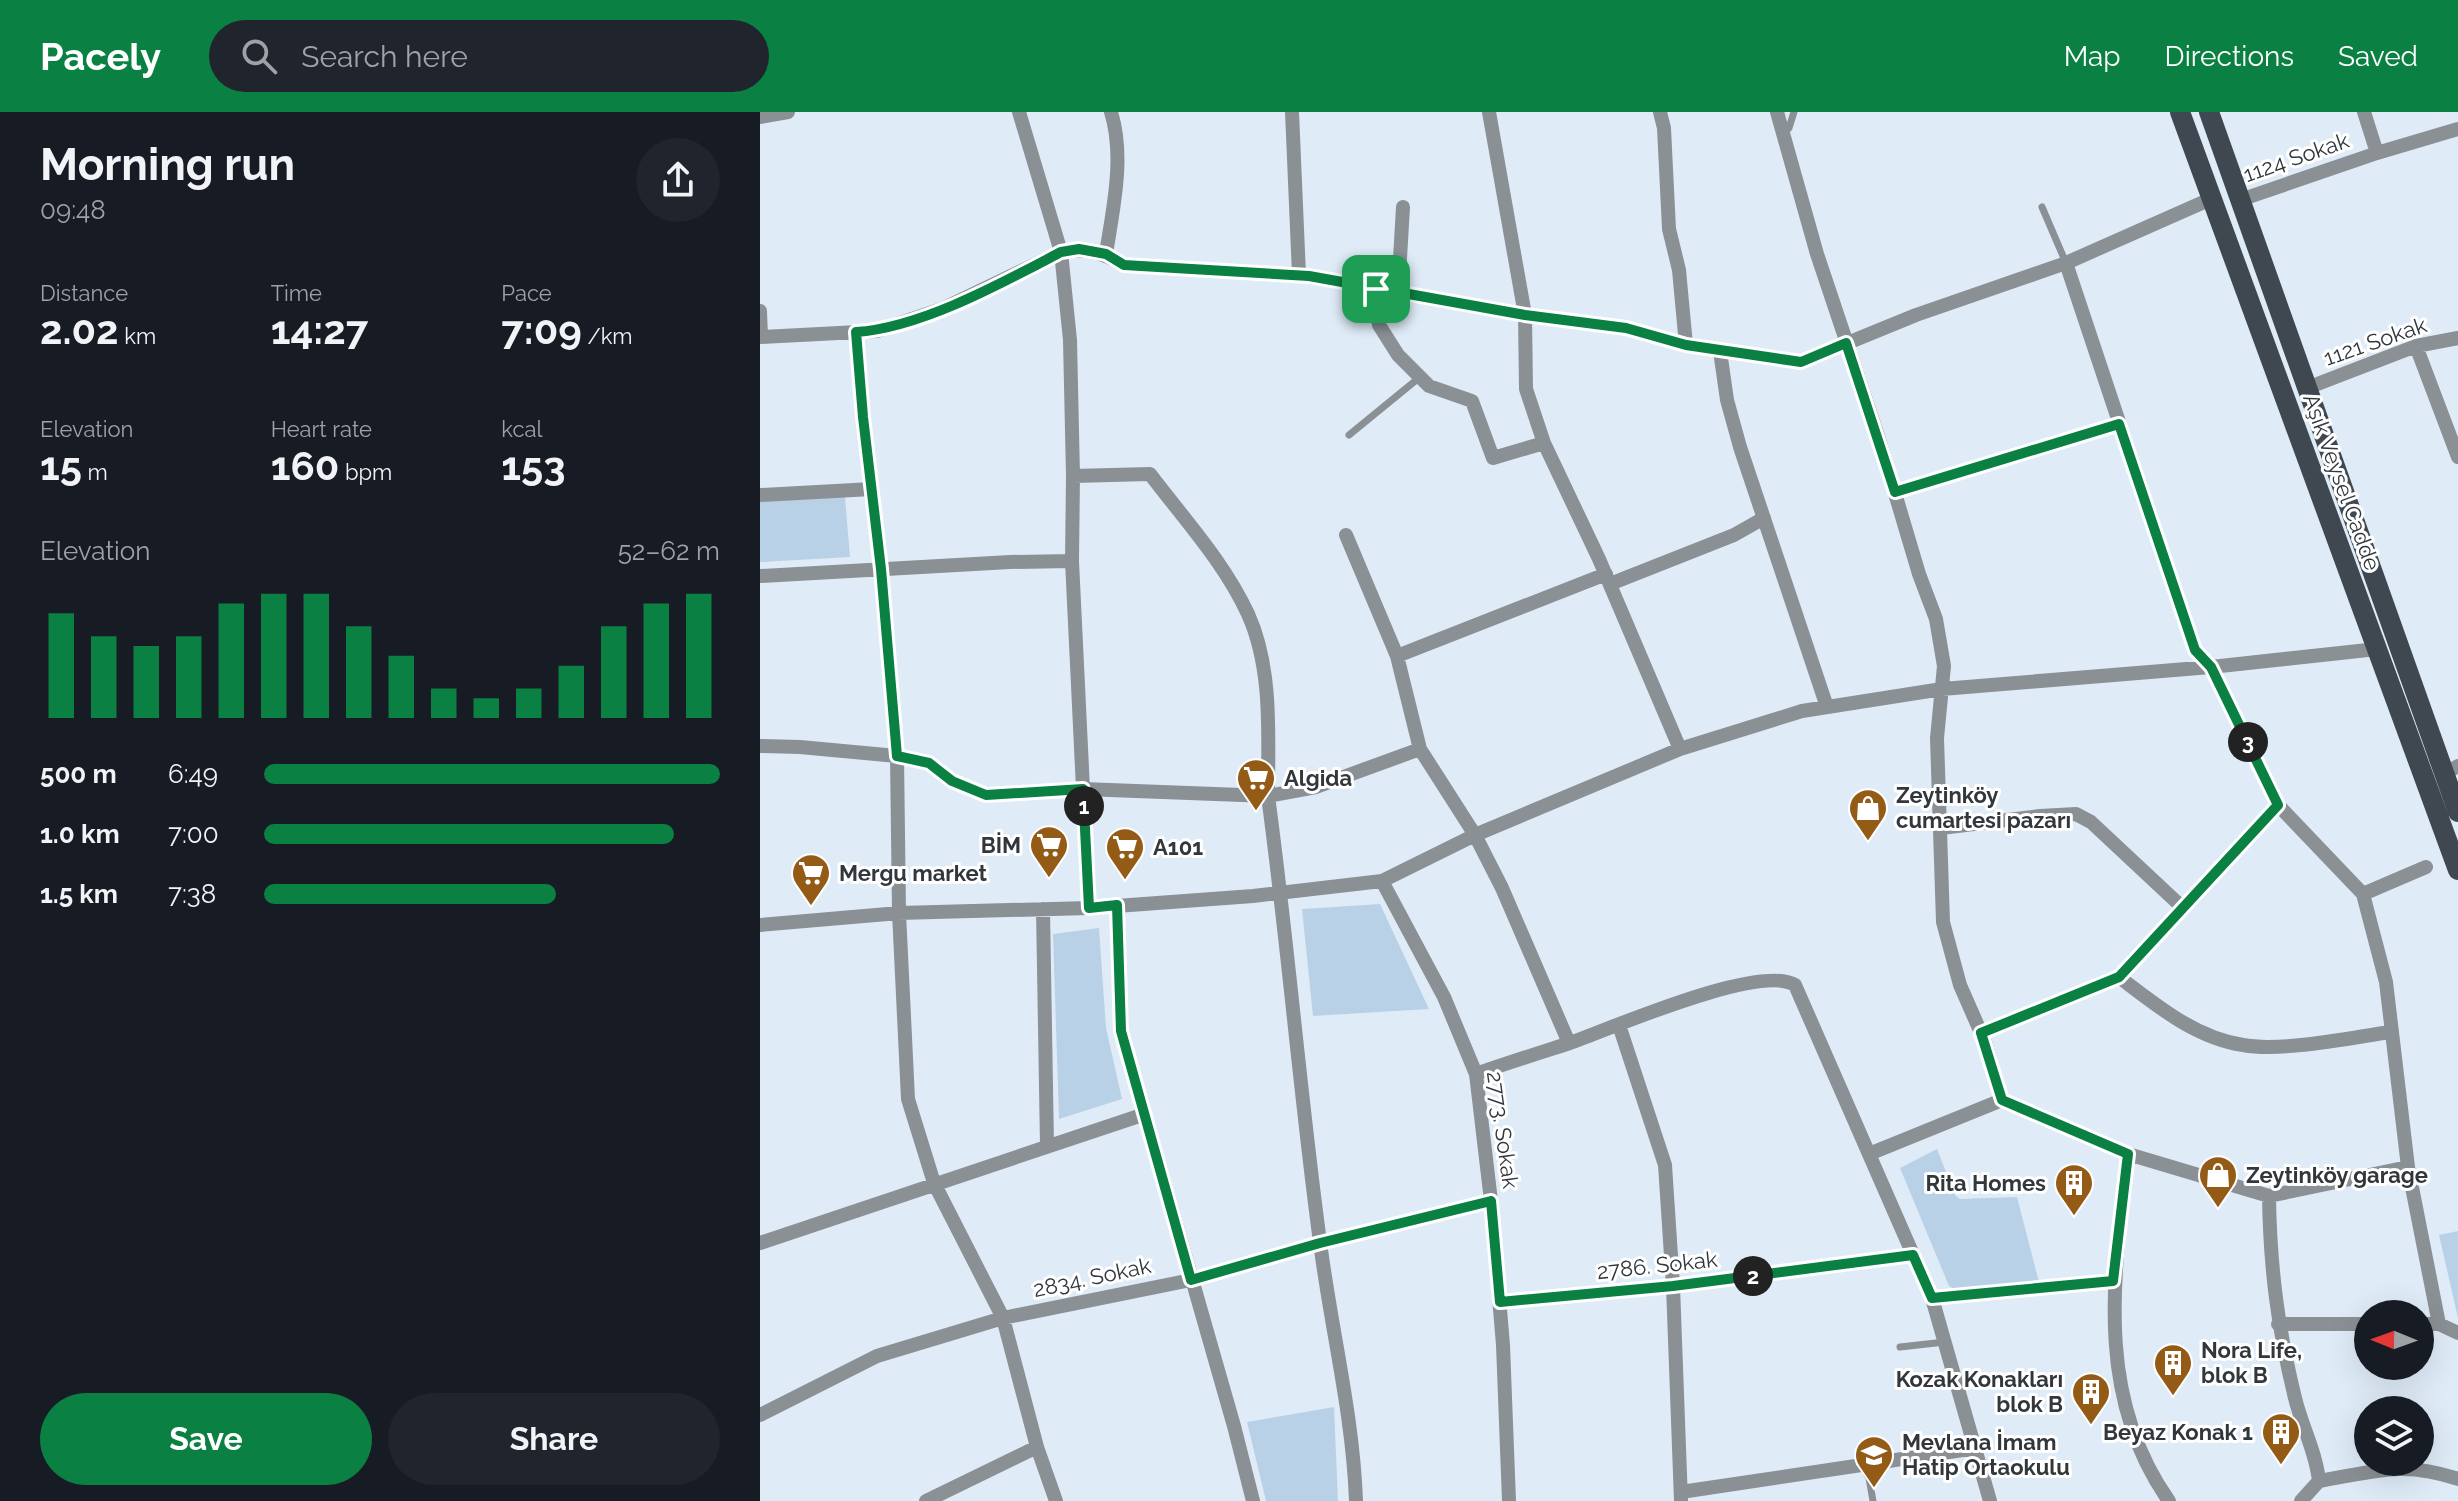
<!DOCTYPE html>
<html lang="en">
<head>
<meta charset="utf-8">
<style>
  :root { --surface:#171b24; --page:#20242c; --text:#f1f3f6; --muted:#9ea1a6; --accent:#0b8043 }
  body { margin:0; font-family:Raleway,sans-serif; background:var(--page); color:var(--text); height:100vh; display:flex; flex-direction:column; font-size:30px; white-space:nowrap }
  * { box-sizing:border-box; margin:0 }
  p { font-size:26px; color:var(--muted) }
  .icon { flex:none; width:44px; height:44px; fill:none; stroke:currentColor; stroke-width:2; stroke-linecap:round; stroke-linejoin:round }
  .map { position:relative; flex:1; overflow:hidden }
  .panel { display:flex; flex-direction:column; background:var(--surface); width:760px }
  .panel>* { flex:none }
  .needle { width:52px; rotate:271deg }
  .tools { position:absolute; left:1594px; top:1188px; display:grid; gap:16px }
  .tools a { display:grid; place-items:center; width:80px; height:80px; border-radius:50%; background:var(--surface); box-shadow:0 8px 32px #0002; font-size:40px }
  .pin { position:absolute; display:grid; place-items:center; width:68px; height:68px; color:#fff; margin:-34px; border-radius:16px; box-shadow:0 4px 12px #0006 }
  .km { position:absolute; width:40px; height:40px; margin:-20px; border-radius:50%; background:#222; color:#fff; font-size:22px; line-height:40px; text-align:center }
  .round { display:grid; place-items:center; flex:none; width:84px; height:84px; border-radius:42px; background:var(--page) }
  .headline { display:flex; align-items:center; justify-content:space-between; height:136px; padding:0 40px }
  h1 { font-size:44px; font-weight:700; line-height:60px }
  .metrics { display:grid; grid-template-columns:repeat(3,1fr); gap:12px; height:136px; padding:8px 40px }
  .metrics div { display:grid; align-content:center }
  .metrics b { font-size:40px; font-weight:700 }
  .metrics small { font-size:22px; font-weight:400 }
  .metrics p { font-size:22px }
  .chart { height:224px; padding:16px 40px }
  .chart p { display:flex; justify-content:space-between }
  .chart svg { width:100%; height:144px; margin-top:8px; stroke:var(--accent); stroke-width:6 }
  .primary-button { display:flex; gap:16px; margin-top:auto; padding:16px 40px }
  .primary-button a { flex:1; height:92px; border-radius:48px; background:var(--accent); color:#fff; font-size:32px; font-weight:700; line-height:92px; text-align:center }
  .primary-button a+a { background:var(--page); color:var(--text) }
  ul { padding:0 40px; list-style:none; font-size:26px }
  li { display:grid; grid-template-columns:128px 96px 1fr; align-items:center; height:60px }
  li i { height:20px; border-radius:10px; background:var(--accent) }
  header { display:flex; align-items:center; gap:48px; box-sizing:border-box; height:112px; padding:0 40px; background:var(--accent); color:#fff }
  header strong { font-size:38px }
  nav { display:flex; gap:44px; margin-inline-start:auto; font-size:28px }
  .search { width:560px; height:72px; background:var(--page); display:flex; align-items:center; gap:20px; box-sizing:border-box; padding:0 28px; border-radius:44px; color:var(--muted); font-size:30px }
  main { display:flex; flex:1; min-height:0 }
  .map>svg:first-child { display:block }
</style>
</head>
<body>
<header>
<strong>Pacely</strong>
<div class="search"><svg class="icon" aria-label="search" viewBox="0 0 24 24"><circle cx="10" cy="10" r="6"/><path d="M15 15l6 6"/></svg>Search here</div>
<nav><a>Map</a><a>Directions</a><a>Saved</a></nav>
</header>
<main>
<section class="panel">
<div class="headline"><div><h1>Morning run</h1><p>09:48</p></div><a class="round"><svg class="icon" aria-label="share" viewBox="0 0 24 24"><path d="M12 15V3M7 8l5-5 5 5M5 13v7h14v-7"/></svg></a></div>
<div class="metrics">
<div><p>Distance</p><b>2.02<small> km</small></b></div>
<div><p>Time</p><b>14:27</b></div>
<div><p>Pace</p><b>7:09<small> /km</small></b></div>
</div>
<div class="metrics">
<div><p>Elevation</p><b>15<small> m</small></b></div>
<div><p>Heart rate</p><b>160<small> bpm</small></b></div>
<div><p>kcal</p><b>153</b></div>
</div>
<div class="chart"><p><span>Elevation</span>52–62 m</p>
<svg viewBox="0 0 160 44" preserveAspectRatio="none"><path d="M5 44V12M15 44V19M25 44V22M35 44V19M45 44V9M55 44V6M65 44V6M75 44V16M85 44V25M95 44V35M105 44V38M115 44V35M125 44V28M135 44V16M145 44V9M155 44V6"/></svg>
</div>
<ul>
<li><b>500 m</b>6:49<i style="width:100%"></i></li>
<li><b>1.0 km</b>7:00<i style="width:90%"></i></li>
<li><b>1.5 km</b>7:38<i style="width:64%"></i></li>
</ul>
<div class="primary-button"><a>Save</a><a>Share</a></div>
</section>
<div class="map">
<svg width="1698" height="1389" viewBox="0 0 1698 1389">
  <rect width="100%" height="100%" fill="#dfecf8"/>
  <path fill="#b9d1e6" d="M85,385L90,445L0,450V389Z
    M620,792L669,897L553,904L542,797Z
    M339,816L346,916L362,987L299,1007L293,822Z
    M1177,1037L1195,1083L1200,1087L1257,1085L1279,1170L1194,1177L1189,1174L1140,1056Z
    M1698,1119V1206L1679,1123Z
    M574,1295L578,1389H506L487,1310Z"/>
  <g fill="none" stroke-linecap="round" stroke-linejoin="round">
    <path stroke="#8b9095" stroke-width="7" d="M1025,20L1029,16L1034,0
      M1282,95L1306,151
      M589,323L660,265
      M1140,1235L1185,1230
      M1102,1353L1109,1366L1113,1389"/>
    <path stroke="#8b9095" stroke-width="14" d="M259,0L301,140L310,228L313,364L312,449L323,677L508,684C508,625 513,557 488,502C464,450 424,407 390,362L313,364
      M532,0L539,163
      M729,0L765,203L766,277L784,331L839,447L920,637
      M900,0L904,16L909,117L919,158L926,233
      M1017,0L1057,142L1118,324L1159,462L1176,507L1184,554L1177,626L1183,810L1200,873L1225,930L1242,988
      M1604,0L1617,41
      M0,5L28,0
      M1480,88L1617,41L1698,17
      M346,142C353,96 365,45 351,0
      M1306,151L1435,538L1451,555L1518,693L1603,782L1626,870L1648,1055L1679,1212L1698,1221
      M616,177L615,194L619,213L638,243L669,274L712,289L733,346L784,331
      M638,181L643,95
      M0,199L1,225
      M96,220L103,305L121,457L137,644L139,801L148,987L174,1071L243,1206L277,1335L296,1389
      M0,225L117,219L182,197L301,140C327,136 341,140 364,153L549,164L779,205L866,216L926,233L1041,250L1156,203L1306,151L1453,86
      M1656,234L1698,345
      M960,239L967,288L980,335L1067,595
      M1547,276L1656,234L1698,226
      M1135,380L1359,312
      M0,383L112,377
      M586,423L637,544L660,637
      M0,464L250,450L312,449
      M850,472L974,423L1004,406
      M637,544L846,462
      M0,634L40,635L137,644L169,651L192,669L226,683L323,677L329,796
      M1684,662L1698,654
      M1181,716L1280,704L1316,702L1331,710L1423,796
      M622,769L684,885L716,962L731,1089L743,1233L749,1389
      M1603,782L1666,755
      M357,793L361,919L474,1314L493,1389
      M283,797L287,1034
      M0,813L139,801L329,796L493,784L622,769L715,723L660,637L556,675L508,684C528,832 540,982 560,1130C571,1217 593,1302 596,1389
      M1359,865C1396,893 1435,926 1483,933C1522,940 1589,926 1630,920
      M859,913L905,1053L913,1174L921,1389
      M1221,921L1359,865L1518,693
      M809,931L742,776L715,723L920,637L1042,599L1182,577L1451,555L1617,537
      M716,962C747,951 779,941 810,931C852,916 1000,851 1035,873L1172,1186L1230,1389
      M1109,1042L1242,988L1368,1042L1509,1084L1648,1055
      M1368,1042C1354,1162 1334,1283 1409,1389
      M1509,1084C1510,1156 1518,1217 1535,1286C1542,1315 1556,1340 1559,1369L1541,1389
      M0,1131L385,1002
      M1172,1186L1353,1169
      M740,1190L913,1174L1153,1143
      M1518,1212H1608
      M1660,1212H1679
      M0,1303L117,1244L243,1206L431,1168L560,1131L731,1089
      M1559,1369C1613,1360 1643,1348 1698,1367
      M921,1380L1216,1336
      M166,1389L277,1335"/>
    <path stroke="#3f4850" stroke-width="20" d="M1420,0L1698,758
      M1449,0L1698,700"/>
  </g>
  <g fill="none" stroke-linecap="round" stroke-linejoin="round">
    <g stroke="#fff" stroke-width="16">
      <path id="route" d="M319,137L346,142L364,153L549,164L765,203L866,216L926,233L1041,250L1086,231L1135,380L1359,312L1435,538L1451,555L1518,693L1359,865L1221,921L1242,988L1368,1042L1353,1169L1172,1186L1153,1143L913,1174L740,1190L731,1089L560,1131L431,1168L361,919L357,793L329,796L323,677L226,683L192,669L169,651L137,644L121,457L103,305L96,220C161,216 244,170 301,140Z"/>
    </g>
    <use href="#route" stroke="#0b8043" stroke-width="10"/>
  </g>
  <defs>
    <g id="supermarket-pin" transform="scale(2)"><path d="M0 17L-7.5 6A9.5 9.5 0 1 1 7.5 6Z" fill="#945b16" stroke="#fff"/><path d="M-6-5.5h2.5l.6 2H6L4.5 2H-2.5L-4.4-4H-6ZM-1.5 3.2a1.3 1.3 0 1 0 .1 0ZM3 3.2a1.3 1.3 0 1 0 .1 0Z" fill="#fff"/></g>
    <g id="shop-pin" transform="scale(2)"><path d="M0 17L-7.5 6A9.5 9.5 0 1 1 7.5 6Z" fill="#945b16" stroke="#fff"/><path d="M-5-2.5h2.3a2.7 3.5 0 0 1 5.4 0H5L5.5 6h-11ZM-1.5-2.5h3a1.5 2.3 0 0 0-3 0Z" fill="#fff"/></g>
    <g id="building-pin" transform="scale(2)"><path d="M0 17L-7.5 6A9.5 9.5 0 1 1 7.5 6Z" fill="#945b16" stroke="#fff"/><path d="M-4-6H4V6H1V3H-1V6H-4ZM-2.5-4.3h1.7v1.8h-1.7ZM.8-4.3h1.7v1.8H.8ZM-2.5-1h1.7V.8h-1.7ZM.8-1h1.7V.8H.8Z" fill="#fff"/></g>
    <g id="school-pin" transform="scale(2)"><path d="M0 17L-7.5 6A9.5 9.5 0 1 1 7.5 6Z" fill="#945b16" stroke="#fff"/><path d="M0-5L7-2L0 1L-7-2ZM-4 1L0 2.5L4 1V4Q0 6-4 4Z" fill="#fff"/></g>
  </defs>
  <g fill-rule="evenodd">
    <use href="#supermarket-pin" x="496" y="666"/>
    <use href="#shop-pin" x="1108" y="696"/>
    <use href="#supermarket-pin" x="289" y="733"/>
    <use href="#supermarket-pin" x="365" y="735"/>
    <use href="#supermarket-pin" x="51" y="761"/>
    <use href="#shop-pin" x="1458" y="1063"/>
    <use href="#building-pin" x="1314" y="1071"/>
    <use href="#building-pin" x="1413" y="1251"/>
    <use href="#building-pin" x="1331" y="1280"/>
    <use href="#building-pin" x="1521" y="1320"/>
    <use href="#school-pin" x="1114" y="1343"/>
  </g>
  <g text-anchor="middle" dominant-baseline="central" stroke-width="6" stroke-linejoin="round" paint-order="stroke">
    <g font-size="22" fill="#32373c" stroke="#fff">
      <text transform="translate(1536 45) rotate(-19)">1124 Sokak</text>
      <text transform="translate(1615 229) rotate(-19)">1121 Sokak</text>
      <text transform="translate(1582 370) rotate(70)">Aşık Veysel Cadde</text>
      <text transform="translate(743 1018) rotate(82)">2773. Sokak</text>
      <text transform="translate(897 1153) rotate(-6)">2786. Sokak</text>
      <text transform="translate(332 1165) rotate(-12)">2834. Sokak</text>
    </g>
    <g font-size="22" font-weight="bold" fill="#32373c" stroke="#fff" text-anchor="start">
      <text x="524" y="666">Algida</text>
      <text x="1136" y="683">Zeytinköy<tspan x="1136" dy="25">cumartesi pazarı</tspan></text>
      <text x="261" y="733" text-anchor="end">BİM</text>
      <text x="393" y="735">A101</text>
      <text x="79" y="761">Mergu market</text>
      <text x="1486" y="1063">Zeytinköy garage</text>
      <text x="1286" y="1071" text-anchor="end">Rita Homes</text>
      <text x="1441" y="1238">Nora Life,<tspan x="1441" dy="25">blok B</tspan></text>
      <text x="1303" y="1267" text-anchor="end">Kozak Konakları<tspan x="1303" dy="25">blok B</tspan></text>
      <text x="1493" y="1320" text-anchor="end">Beyaz Konak 1</text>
      <text x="1142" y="1330">Mevlana İmam<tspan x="1142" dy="25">Hatip Ortaokulu</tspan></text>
    </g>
  </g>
</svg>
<div class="tools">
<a><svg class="needle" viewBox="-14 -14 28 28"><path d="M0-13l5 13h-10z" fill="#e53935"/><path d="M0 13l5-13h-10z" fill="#9ea1a6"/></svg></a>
<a><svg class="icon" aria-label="layers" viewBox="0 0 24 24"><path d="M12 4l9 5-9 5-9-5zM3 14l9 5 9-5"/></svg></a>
</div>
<div class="pin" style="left:616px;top:177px;background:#1e9e55"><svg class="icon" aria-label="arrive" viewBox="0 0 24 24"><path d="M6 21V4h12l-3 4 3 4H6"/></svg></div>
<b class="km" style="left:324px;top:694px">1</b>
<b class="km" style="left:993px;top:1164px">2</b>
<b class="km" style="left:1488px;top:630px">3</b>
</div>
</main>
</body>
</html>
